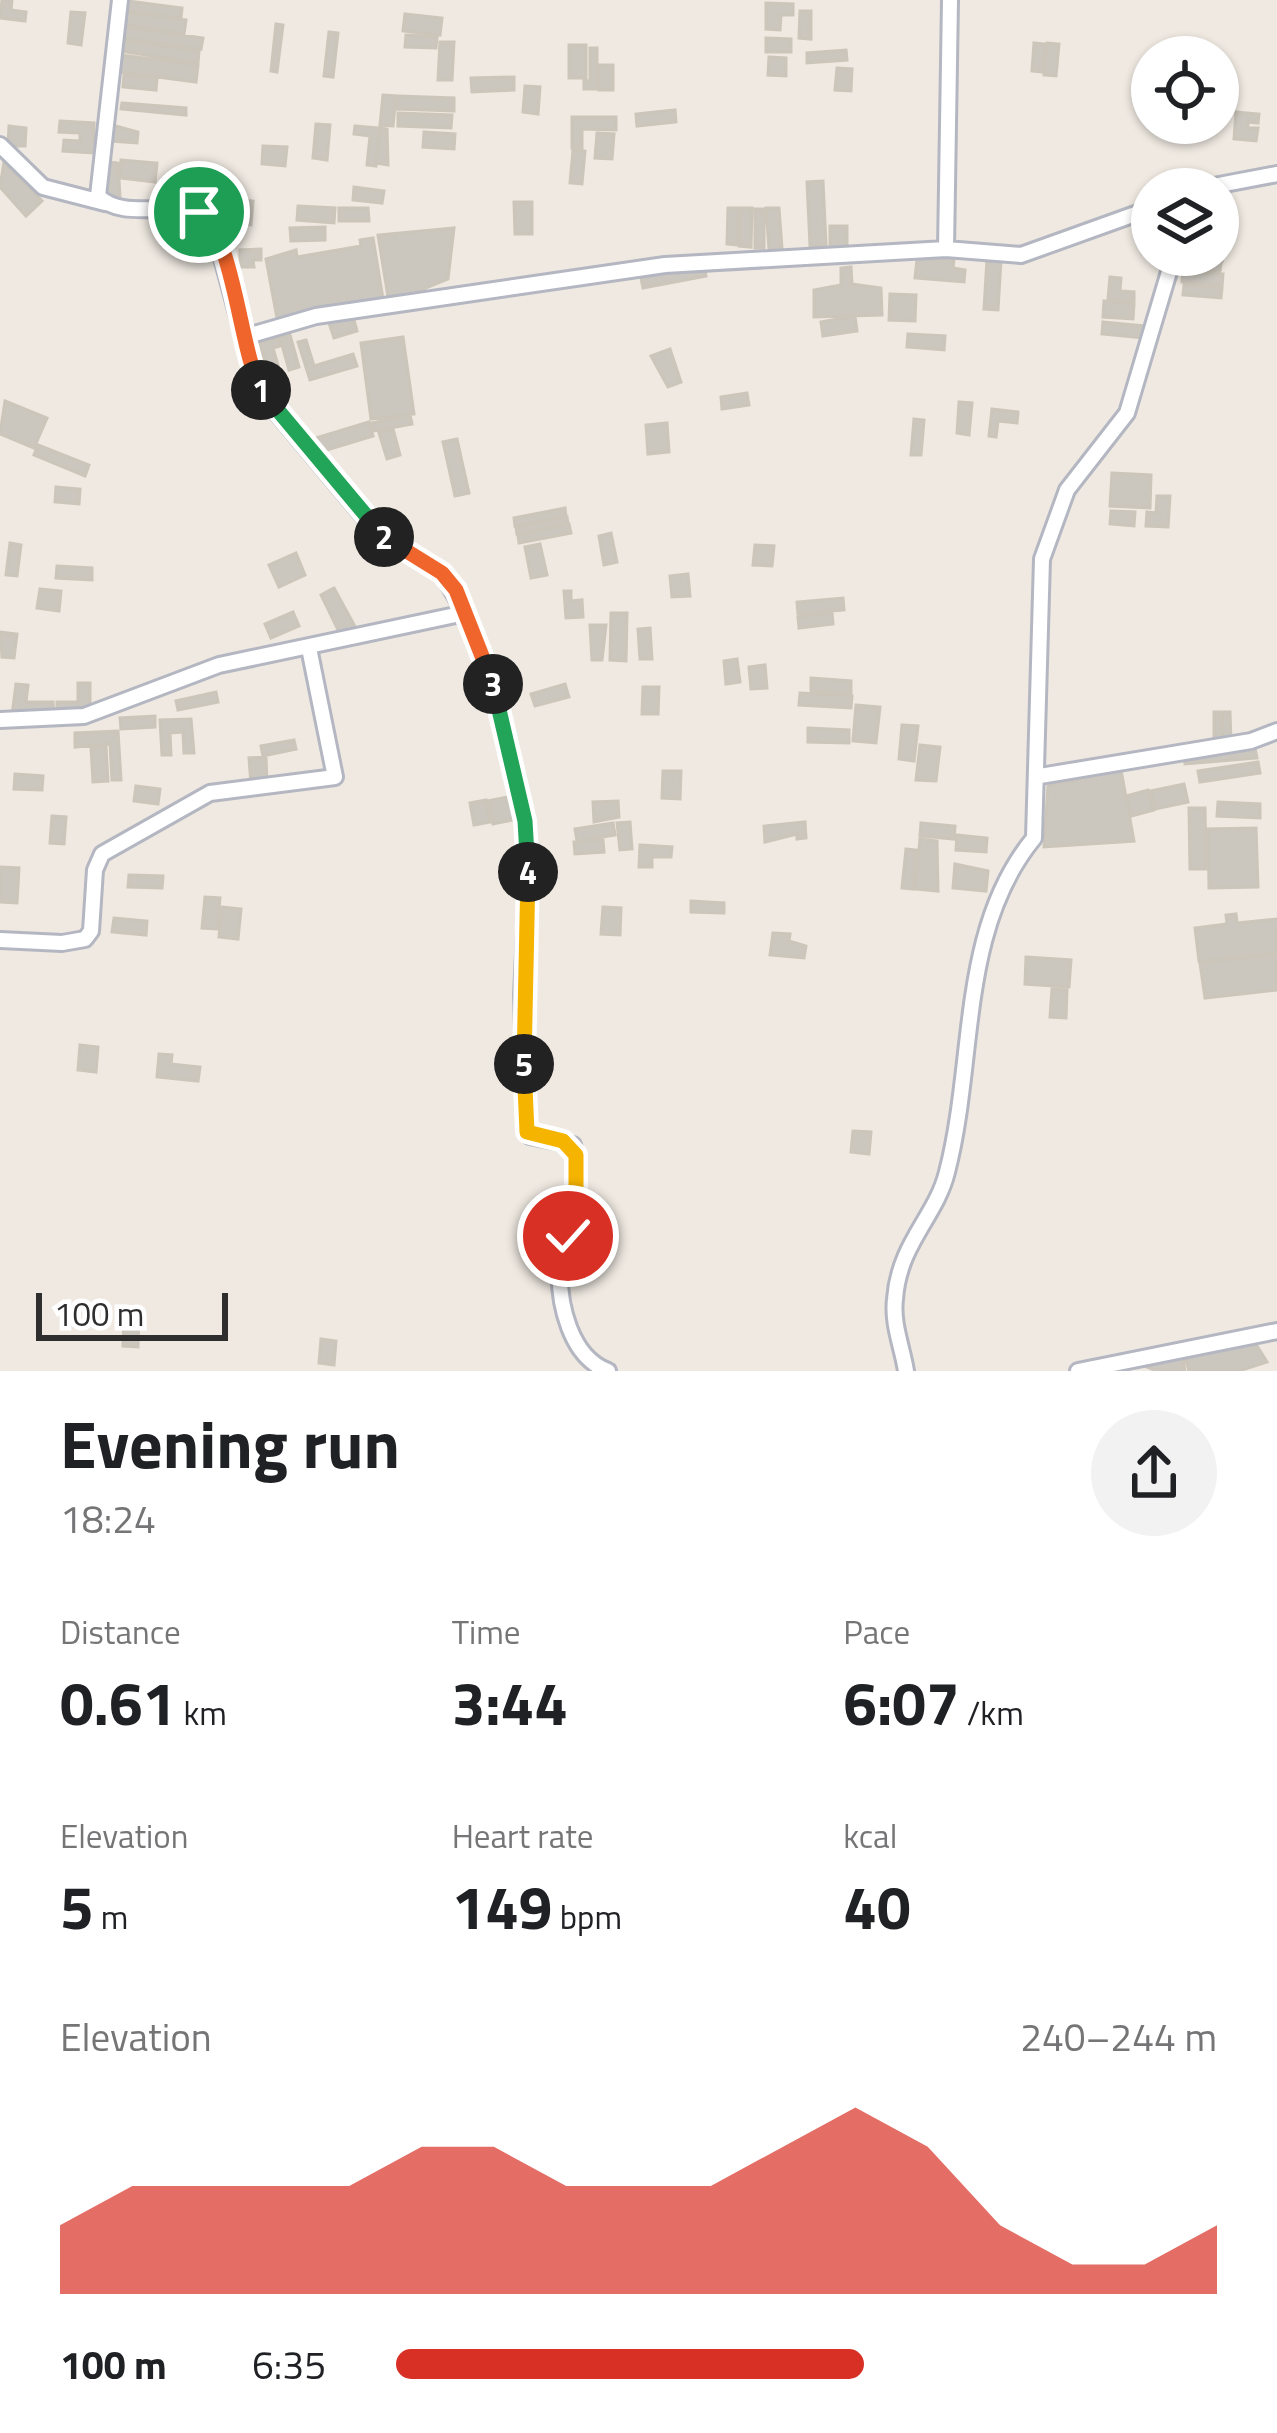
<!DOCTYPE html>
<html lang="en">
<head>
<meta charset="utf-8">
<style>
  :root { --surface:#fff; --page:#f2f2f2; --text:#202124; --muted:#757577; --accent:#d93025 }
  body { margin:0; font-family:"Titillium Web",sans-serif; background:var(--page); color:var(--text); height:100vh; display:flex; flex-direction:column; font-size:45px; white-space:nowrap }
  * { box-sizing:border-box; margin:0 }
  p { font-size:39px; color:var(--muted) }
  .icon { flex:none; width:66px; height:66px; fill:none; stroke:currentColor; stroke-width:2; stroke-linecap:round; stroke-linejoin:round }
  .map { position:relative; height:1371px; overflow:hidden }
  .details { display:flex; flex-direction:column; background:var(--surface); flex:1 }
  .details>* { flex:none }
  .tools { position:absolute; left:1131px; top:36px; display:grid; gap:24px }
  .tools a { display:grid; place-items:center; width:108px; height:108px; border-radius:50%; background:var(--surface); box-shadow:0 3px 9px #0004; font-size:60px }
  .scale { position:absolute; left:36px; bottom:30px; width:192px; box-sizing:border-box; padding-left:12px; border:6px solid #2e2e2e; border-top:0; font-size:33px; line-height:42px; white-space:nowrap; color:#2e2e2e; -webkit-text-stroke:9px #fff; paint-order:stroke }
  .pin { position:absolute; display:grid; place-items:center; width:102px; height:102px; color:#fff; margin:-51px; border:6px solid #fff; border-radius:50%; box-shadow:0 3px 12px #0007 }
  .km { position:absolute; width:60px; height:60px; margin:-30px; border-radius:50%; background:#222; color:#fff; font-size:33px; line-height:60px; text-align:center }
  .round { display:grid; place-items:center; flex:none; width:126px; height:126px; border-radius:63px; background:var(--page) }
  .summary { display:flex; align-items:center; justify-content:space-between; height:204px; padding:0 60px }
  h1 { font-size:66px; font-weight:700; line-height:90px }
  .metrics { display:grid; grid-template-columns:repeat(3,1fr); gap:18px; height:204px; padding:12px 60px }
  .metrics div { display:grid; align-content:center }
  .metrics b { font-size:60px; font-weight:700 }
  .metrics small { font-size:33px; font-weight:400 }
  .metrics p { font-size:33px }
  .chart { height:336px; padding:24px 60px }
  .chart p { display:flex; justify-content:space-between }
  .chart svg { width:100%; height:216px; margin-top:12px; fill:var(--accent); opacity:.7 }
  ul { padding:0 60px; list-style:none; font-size:39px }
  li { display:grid; grid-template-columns:192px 144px 1fr; align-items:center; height:90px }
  li i { height:30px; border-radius:15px; background:var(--accent) }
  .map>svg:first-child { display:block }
</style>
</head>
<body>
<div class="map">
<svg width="1277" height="1371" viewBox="0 0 1277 1371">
  <rect width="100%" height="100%" fill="#efe9e1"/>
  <path fill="#cbc7bf" stroke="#cbc5ba" stroke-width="3" d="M2,0H12L11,10L26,12L25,21L0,18Z
    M128,1L182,8L181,18L126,11Z
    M766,3L793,4V15H781L780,30L766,29Z
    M800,11H811V39L799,38Z
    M71,12L85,13L81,45L68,43Z
    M127,12L186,20L184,34L125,25Z
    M405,14L442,18L440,35L403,31Z
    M276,24L283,25L277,72L271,71Z
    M124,27L203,38L201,49L122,38Z
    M329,32L338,33L333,77L324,76Z
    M406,35L437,37L436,48L405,47Z
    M766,38L791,39V52H766Z
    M122,40L199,51L198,63L120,51Z
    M440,42H454L452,80H438Z
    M1034,43L1045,44L1043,72L1032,71Z
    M1047,43L1059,44L1056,76L1044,75Z
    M569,45H586V78H569Z
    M590,48H597V89H584V81H590Z
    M846,50L847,60L807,63V53Z
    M121,55L198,65L196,82L119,72Z
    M769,57L786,58V76L768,75Z
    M599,65H613V90H599Z
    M837,68L852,69L851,91L835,90Z
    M124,75L157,78L156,90L123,87Z
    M514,77V90L472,92L471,78Z
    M525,86L540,87L538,114L523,112Z
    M383,95L396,96L393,126L380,125Z
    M398,96L454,98V111L397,109Z
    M122,103L186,108V115L121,109Z
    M675,110L676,122L637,126L636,114Z
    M1236,112L1259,114L1258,123L1248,122V128H1258L1256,141L1234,139Z
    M398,113L452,115L451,128L398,126Z
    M572,117H616V130L582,129V148H572Z
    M60,121L94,123L93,153L63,151L64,140L80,141V133L59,132Z
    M316,124L330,125L327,160L313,158Z
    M112,125L138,132L137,143L111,141Z
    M9,126L26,128L25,146H8Z
    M355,126L380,128L376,166L367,165L370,136L354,134Z
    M380,128L387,129L388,165L376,163Z
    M424,132L455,134L454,149L423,147Z
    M597,133L614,134L612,159L595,158Z
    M263,146L287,147L285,166L262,164Z
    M573,150L585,151L582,184L570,183Z
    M121,160L157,163L155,182L120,178Z
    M4,162L42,201L26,216L0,187Z
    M109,162L118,163L120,197L106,196Z
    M823,181L826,245L810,246L807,182Z
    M354,187L384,191L382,203L353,200Z
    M243,200L253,201L251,225L227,223V214L242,215Z
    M514,202H532V234H515Z
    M298,206L335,208L334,223L297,220Z
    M339,208H368L369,221H339Z
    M728,208H739L738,245L727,244Z
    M740,208H752L751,247L739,246Z
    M766,208H779L782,248L769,249Z
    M755,209H764V248H755Z
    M830,226H847V249H830Z
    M325,227V240L291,241L290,228Z
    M454,228L448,279L389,303L378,235Z
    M373,238L383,299L277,318L266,259L296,250L297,257L361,246L360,240Z
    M261,249V260H253L254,267H240V250Z
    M1218,252L1222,261H1191L1221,264L1220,271L1185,268L1186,255Z
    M917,259H954L953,268L965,270L964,282L915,278Z
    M987,259L1001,260L998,310L984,309Z
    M704,266L706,276L643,288L641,278Z
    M851,267L852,284L881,288L882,315L814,317V290L841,285V268Z
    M1183,271L1223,274L1222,286L1182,282Z
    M1110,277L1121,278L1120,291L1134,292V301L1108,299Z
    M1184,285L1222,288L1221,298L1183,295Z
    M890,294L916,295L915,321L889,320Z
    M1104,301L1134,304L1133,319L1103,317Z
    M352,313L357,331L334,338L328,320Z
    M855,316L857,331L823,336L821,322Z
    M1103,322L1146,326L1145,338L1102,334Z
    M908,334L945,336L944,350L907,347Z
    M290,335L299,367L289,370L280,338Z
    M403,337L414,414L371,419L361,343Z
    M278,338L280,346L273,348L280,372L269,376L260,343Z
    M306,340L314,366L353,354L357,366L310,380L298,342Z
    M670,349L681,382L668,387L651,356Z
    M747,393L749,405L722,409L721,397Z
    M5,401L47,418L34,448L0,434Z
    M959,402L972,403L969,435L957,433Z
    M992,409L1018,412L1017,423L998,421L996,437L989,436Z
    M410,415L412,424L373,431L372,423Z
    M914,419L924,420L921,455H911Z
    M369,422L373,436L320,452L316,438Z
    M667,423L669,452L648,454L646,425Z
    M393,429L400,455L387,459L379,433Z
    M457,439L469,493L455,496L443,442Z
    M38,445L89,465L85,476L34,455Z
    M1112,473L1151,475L1150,508L1110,506Z
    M56,487L80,489L79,504L55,502Z
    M1157,496H1170L1168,527L1146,526L1147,512L1156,513Z
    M565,508L566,516L515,526L514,518Z
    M1111,511L1135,512L1134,526L1110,524Z
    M567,517L568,524L517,534L516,527Z
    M569,524L571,533L519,543L518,535Z
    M611,533L617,562L604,565L599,536Z
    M10,543L21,545L17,576L6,575Z
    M540,544L547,575L531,578L525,547Z
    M755,545L774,546L772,566L753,565Z
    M296,553L305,575L279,587L269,565Z
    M57,566L92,568V580L56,578Z
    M688,574L690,596L672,597L670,576Z
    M334,588L358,632L340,634L321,595Z
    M40,589L61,591L59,611L37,608Z
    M564,591H571V601L582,600L583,617L566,618Z
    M843,598L844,610L798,614L797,602Z
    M293,612L299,626L271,638L265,624Z
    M611,613H627L626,661L610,660Z
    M832,613L833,624L799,628L798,617Z
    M590,625H606L602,660H592Z
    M650,628L652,659H640L638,629Z
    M0,632L17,634L14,658L2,657Z
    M737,659L740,682L726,684L724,661Z
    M765,665L767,688L751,689L749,667Z
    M811,678L851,681V693L811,691Z
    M78,683H90V711L57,712V702H78Z
    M16,684L28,685L26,702H53L54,715H12Z
    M565,684L569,697L535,706L531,694Z
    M643,687H659L658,714H642Z
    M216,692L218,702L178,710L176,701Z
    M800,693L852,696L851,708L799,705Z
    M856,705L880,707L876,743L853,741Z
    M1214,712H1219L1223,737L1222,712H1230L1231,742L1214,743Z
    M155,716V727L121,729L120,718Z
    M191,719L194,753H184L183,732L170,733L171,755H162L160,720Z
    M902,725L918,726L914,761L899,759Z
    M808,728L849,730V743L808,742Z
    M118,731L121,780H112L110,744L75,747V733Z
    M294,740L296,749L263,756L261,746Z
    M1254,743L1257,758L1185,764L1184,754Z
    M920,745L940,747L936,781L916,780Z
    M106,747L108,781L93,782L91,748Z
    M266,757L267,784L251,785L249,758Z
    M1258,762L1260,773L1200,782L1198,771Z
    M1121,770L1134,841L1044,847L1048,786Z
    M663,771H681L680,799L662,798Z
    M15,774L43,776L42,790L14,789Z
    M1184,784L1188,802L1155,809L1151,791Z
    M136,786L160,789L158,804L134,801Z
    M1148,790L1154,810L1132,816L1126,796Z
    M512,796L517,819L493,824L488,801Z
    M486,800L490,822L474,825L470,803Z
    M618,801L619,817L594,822L593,802Z
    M1218,802L1260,804V818L1217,816Z
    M1189,808H1205L1206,869H1190Z
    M52,816L66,817L64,844L50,843Z
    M630,822L632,849L620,850L617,823Z
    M805,822L806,838L797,839V834L765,842L764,826Z
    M613,823L615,835L577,841L575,829Z
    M921,823L955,826L954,839L920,836Z
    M1256,828L1258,887L1209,888L1208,829Z
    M957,835L987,838L986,852L956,850Z
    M920,839L937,841L938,891L915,889Z
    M603,840L604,852L575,854L574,842Z
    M640,845L672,847L671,857H652V867H639Z
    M906,849L916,850L913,889L902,888Z
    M955,864L988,871L986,891L953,888Z
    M0,867L19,868L17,903L0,902Z
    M129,875L163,876L162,888L128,887Z
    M205,897L220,898L217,929L202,928Z
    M691,901L724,903V913L691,912Z
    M222,907L241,909L238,939L219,937Z
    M603,907L621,908L620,935L601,934Z
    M1236,914L1237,923L1277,919V953L1199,961L1195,928L1227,924L1226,915Z
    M114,918L147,921L146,935L112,932Z
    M773,933L790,934L789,941L806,946L804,958L770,955Z
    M1277,954V990L1205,998L1200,963Z
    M1026,957L1071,960L1069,987L1025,984Z
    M1052,989L1067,990L1066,1018L1050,1017Z
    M80,1045L98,1047L96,1072L78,1070Z
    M159,1054L172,1055L171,1064L200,1067L198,1081L157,1077Z
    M853,1131L871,1132L869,1154L851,1152Z
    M124,1312L139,1313L138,1347L123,1346Z
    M321,1339L336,1341L334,1365L319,1363Z
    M1254,1341L1267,1362L1239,1371H1189L1184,1353Z
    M1182,1354L1185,1371H1157L1134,1362Z"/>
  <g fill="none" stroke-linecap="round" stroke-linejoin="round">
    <g stroke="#b4b7c1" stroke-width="20">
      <path id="minor" d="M0,145L43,187L105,203
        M1198,189L1277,174
        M946,249L950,0
        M244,337L316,316L665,265L946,249L1021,255L1152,208
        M465,613L498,697L529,847L522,995L526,1129L530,1136L573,1145C588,1188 562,1225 560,1266C558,1303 570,1357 608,1371
        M0,720L84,716L219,665L465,613L442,573L375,530L269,403L254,375L212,222C184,193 127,225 98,196L120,0
        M1040,776L1251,741L1277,731
        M0,940L62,943L85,939L91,931L95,870L102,854L210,793L335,777L309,648
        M906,1371C902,1346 892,1324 895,1299C899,1243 936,1217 947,1172C976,1061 958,930 1034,838L1042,559L1067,490L1127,413L1174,255
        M1078,1371L1277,1331"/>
    </g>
    <use href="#minor" stroke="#fff" stroke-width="14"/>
  </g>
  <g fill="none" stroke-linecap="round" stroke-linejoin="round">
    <g stroke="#fff" stroke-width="24">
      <path id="split-1" d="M199,212C234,235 239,347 261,390"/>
    </g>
    <g stroke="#fff" stroke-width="24">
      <path id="split-2" d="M261,390L384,537"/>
    </g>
    <g stroke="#fff" stroke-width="24">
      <path id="split-3" d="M384,537L442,573L456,590L493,684"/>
    </g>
    <g stroke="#fff" stroke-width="24">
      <path id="split-4" d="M493,684L525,821L528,872"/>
    </g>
    <g stroke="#fff" stroke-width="24">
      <path id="split-5" d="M524,1064L528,872"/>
    </g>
    <g stroke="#fff" stroke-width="24">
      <path id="split-6" d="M524,1064L527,1132L563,1141L576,1155V1199L568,1236"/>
    </g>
    <use href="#split-1" stroke="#f0652b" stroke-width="15"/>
    <use href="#split-2" stroke="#22a559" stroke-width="15"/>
    <use href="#split-3" stroke="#f0652b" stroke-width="15"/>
    <use href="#split-4" stroke="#22a559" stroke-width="15"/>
    <use href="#split-5" stroke="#f5b400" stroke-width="15"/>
    <use href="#split-6" stroke="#f5b400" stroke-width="15"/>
  </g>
</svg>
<div class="tools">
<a><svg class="icon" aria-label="locate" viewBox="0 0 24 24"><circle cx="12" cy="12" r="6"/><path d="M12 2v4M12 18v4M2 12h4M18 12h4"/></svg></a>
<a><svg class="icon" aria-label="layers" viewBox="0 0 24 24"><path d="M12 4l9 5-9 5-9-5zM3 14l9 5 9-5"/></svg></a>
</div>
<div class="scale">100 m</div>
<div class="pin" style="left:199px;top:212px;background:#1e9e55"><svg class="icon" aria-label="arrive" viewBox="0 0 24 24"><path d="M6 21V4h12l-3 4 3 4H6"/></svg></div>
<div class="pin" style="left:568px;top:1236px;background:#d93025"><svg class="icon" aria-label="check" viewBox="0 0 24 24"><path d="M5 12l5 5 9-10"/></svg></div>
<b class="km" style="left:261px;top:390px">1</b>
<b class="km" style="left:384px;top:537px">2</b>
<b class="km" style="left:493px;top:684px">3</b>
<b class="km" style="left:528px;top:872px">4</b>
<b class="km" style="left:524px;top:1064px">5</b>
</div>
<section class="details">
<div class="summary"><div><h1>Evening run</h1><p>18:24</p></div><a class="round"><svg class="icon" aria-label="share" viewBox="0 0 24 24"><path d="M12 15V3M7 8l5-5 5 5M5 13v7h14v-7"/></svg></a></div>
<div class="metrics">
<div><p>Distance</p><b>0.61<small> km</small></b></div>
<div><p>Time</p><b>3:44</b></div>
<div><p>Pace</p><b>6:07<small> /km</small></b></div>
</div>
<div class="metrics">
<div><p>Elevation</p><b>5<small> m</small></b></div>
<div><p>Heart rate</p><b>149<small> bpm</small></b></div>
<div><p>kcal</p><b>40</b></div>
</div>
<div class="chart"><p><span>Elevation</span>240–244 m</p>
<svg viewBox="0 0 160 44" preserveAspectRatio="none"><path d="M0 44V30L10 22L20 22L30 22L40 22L50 14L60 14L70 22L80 22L90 22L100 14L110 6L120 14L130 30L140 38L150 38L160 30V44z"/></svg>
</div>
<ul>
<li><b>100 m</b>6:35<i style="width:57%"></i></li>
</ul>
</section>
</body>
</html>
